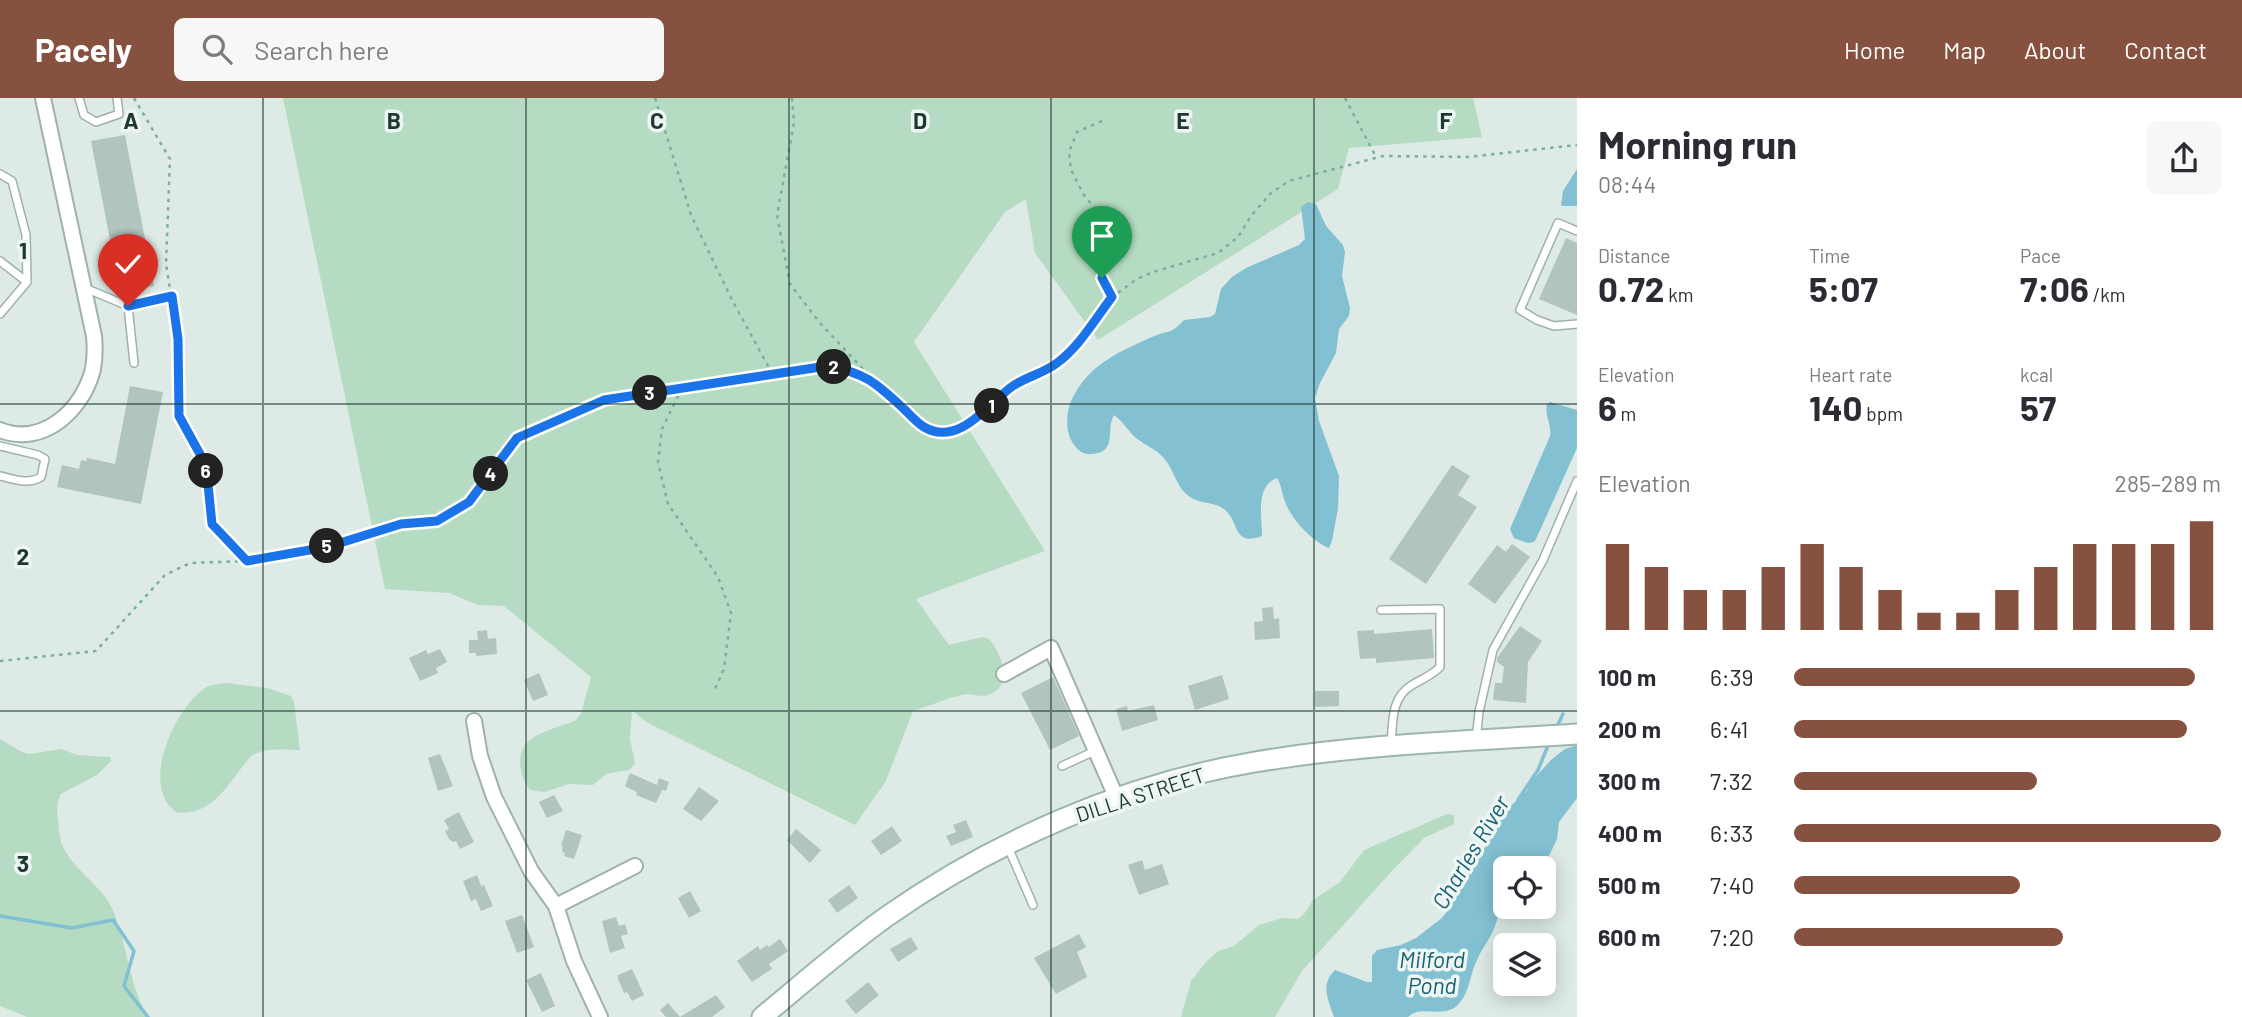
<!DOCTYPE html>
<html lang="en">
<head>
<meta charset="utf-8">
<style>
  :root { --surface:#fff; --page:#f7f7f7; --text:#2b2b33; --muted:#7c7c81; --accent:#86523f }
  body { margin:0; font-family:Barlow,sans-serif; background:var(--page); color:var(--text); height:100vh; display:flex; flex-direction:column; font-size:26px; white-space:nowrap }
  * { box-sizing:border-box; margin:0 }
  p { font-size:23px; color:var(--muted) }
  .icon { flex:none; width:38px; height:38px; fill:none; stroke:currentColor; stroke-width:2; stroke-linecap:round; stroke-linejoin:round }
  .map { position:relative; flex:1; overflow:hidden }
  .details { display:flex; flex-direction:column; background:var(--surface); width:665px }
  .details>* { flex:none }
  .tools { position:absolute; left:1493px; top:758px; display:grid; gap:14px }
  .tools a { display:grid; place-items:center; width:63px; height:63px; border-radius:10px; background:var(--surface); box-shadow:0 4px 18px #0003; font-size:35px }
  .pin { position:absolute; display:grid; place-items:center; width:60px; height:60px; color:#fff; margin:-72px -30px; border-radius:50% 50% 50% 0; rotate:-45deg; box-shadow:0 0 7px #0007 }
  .pin .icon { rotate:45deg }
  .km { position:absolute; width:35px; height:35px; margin:-18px; border-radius:50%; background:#222; color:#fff; font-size:19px; line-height:35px; text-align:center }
  .round { display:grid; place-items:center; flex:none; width:74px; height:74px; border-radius:10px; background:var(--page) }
  .head { display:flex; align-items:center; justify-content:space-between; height:119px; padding:0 21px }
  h1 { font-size:38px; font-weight:700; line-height:52px }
  .metrics { display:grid; grid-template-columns:repeat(3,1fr); gap:10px; height:119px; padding:7px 21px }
  .metrics div { display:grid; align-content:center }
  .metrics b { font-size:35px; font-weight:700 }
  .metrics small { font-size:19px; font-weight:400 }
  .metrics p { font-size:19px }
  .chart { height:196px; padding:14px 21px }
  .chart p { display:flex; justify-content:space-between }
  .chart svg { width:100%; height:126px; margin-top:7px; stroke:var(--accent); stroke-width:6 }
  ul { padding:0 21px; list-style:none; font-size:23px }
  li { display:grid; grid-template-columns:112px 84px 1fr; align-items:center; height:52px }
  li i { height:18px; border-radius:9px; background:var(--accent) }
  header { display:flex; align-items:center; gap:42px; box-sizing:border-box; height:98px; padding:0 35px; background:var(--accent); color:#fff }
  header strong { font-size:33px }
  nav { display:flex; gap:38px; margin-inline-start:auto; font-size:24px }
  .search { width:490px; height:63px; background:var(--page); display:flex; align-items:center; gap:18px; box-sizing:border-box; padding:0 24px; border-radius:10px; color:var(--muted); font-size:26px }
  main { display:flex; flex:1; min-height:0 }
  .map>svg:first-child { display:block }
</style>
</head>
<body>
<header>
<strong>Pacely</strong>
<div class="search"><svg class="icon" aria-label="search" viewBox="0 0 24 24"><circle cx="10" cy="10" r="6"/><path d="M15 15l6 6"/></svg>Search here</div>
<nav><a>Home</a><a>Map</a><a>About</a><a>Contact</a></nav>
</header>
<main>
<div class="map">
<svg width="1577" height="919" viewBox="0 0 1577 919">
  <rect width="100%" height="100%" fill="#ddeae5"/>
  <path fill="#b5dcc2" d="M283,0H1473L1482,39L1349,50L1338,91L1098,242L1035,155L1026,101L1005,114L914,244L1045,453L916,501L949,547L982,539L989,541C1002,555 1014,589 988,597C979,600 970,594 961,597C945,601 929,608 913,613L886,683L855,727L646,624L632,612L630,641L635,665L629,672L606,676L593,687L569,686L545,694L530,692C524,684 521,675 520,666C519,634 553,633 576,622L581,616L591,579L504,508L478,507L449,495L385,491Z
    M226,585L267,590L291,598L294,604L300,652C284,652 265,649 251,658C230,682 213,720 176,714C139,687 175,610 205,590C211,586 219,586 226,585Z
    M0,641L22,654L29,656L61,651L77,657L110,659L111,663L97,677L61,696C56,705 57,713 58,722C59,729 59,737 61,744C69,769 102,787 113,812C127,846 129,887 148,919H27L0,908Z
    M1447,716L1454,717V726L1424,740L1390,775L1302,873L1275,919H1181L1191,883L1206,864L1218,853L1234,848L1259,827L1282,820L1298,821L1304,816L1313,802L1340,784L1364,752Z"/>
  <path fill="#82c0d2" d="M1577,71V108H1563L1561,107L1563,93Z
    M1308,104L1316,106L1326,128L1343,147L1345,154L1342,178L1350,210L1349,218L1339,231L1336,255L1320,285L1315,300L1319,323L1339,378L1338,410L1332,443L1329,450C1312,443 1293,423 1286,406C1282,397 1282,388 1277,380C1255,388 1262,419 1262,438C1232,449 1240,423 1224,411C1214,403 1197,407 1185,395C1176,386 1174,373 1166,363C1159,352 1146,348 1136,340C1128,333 1123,323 1114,317C1105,332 1119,356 1089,356C1080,356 1074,348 1070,340C1065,327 1067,310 1073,299C1091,265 1119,254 1152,239C1170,231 1169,238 1184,222L1210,219L1215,216L1221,191L1232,179L1246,170L1299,147L1305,141L1301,109Z
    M1550,304L1577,312V350L1537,439L1534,444L1528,445L1514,440L1510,431L1550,338C1552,327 1544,317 1547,306Z
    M1577,647V700L1559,724L1557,741L1550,756L1545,762L1528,765L1522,770H1505C1505,790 1502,809 1495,828C1491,840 1482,850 1477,862C1469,878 1470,898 1454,910C1440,919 1420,907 1408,919H1334C1328,901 1320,887 1335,872L1367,884H1372V858L1377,852L1401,847L1416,840L1442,820L1452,807L1467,769L1489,745L1503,715L1527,693L1530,685L1552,661L1565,651Z"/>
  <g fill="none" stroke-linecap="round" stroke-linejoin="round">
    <path stroke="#82c0d2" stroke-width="3.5" d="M1556,631L1563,616
      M1518,702L1538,672L1549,645
      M0,818L72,830L113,822L134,853L124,888L148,919"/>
  </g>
  <path fill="#b2c4be" d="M125,37L154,188L120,194L91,43Z
    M1566,140L1577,145V217L1539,201Z
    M130,288L163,294L141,406L57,389L62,367L79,371L81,362L86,363L87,360L115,366Z
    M1452,367L1470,378L1458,397L1477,409L1426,486L1389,461Z
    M1512,446L1530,459L1495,506L1468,486L1497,447L1506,454Z
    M1273,509L1274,521L1279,520L1280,540L1255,542L1254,524L1263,523L1262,510Z
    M1520,528L1542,543L1528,564L1526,605L1493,602L1495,585H1502L1504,569L1497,564V560Z
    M1432,531L1434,560L1376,565V560L1360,561L1357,533L1374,532V536Z
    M487,532L488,541L496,540L497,556L476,558V555H469V542H478L477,533Z
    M440,551L447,564L436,570L438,575L420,583L409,560L426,552L428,556Z
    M539,575L548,597L533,603L524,582Z
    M1222,577L1229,601L1195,612L1188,588Z
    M1053,579L1079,638L1050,652L1021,595Z
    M1315,593H1339V608L1315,609Z
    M1154,607L1158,622L1122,633L1116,611L1127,608L1128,613Z
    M440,656L453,688L438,693L428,660Z
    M630,675L657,687L659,680L669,684L666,693L662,692L656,705L636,697L637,694L625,688Z
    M699,689L719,703L701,723L683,711Z
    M554,697L563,713L547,720L539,704Z
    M459,714L474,744L460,751L456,743L453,744L449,741L445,733L449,731L444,722Z
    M966,722L973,739L951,748L946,738L956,734L953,727Z
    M892,728L902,743L881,757L871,743Z
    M796,731L821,752L810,765L787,742Z
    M566,732L582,737L574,761L564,758L565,755L562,754L563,748H561Z
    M1142,762L1145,772L1162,766L1169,786L1139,797L1128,767Z
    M477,777L481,788L484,787L493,808L481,813L476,801L471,803L463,783Z
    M849,787L858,800L837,815L828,802Z
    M690,793L701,813L689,820L678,800Z
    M522,817L534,849L517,855L505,823Z
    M616,819L619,828L625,826L628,836L621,838L625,850L610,855L602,823Z
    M1079,836L1086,849L1077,854L1087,879L1056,896L1034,860Z
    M911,839L918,851L898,864L890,851Z
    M780,841L788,853L769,866L772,871L752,884L737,863L758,848L760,852L767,847L769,849Z
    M632,871L644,897L632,903L627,894L624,895L618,881V877Z
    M541,875L555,908L542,914L526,882Z
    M868,884L879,897L856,916L845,903Z
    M716,897L725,909L712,919H666L660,912L668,905L680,919Z"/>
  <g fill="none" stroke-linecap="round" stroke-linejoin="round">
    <g stroke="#a0b1ac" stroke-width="10">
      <path id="service" d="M79,0L84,17L96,24L119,16L117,0
        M0,76L12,83L26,137L27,184L0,216
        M1577,133L1558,125L1520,212L1537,222L1554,228L1577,226
        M0,163L27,184
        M85,190L128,208L134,265
        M0,348L38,357L45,361L41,379C28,387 14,381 0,378
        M1381,512L1440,511V569C1431,578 1422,581 1412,587C1390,600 1393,626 1391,648
        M1476,642L1479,614L1493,552L1543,462L1577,383
        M1062,668L1097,652
        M1008,749L1033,807"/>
    </g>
    <g stroke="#a0b1ac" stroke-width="18">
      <path id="minor" d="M0,332C43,349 83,312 93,271C95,260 95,249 94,238L43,0
        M1004,576L1051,550L1117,701
        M474,623L480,658L494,699L531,773L556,808L574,863L600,919
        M556,808L635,768"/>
    </g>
    <g stroke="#9cb6ae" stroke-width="23">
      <path id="secondary" d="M762,919C803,885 843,850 886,819C994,743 1124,686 1255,664C1361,646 1470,643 1577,636"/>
    </g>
    <path stroke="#7cafa2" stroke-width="2.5" stroke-dasharray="3.5 5" stroke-linecap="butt" d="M134,0L170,61L166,166L178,241L179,318L206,367L212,426L247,463
      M655,0L691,117L732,202L773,277
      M792,0L794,25L777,117L790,186L820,225L877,286
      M1345,0L1376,59
      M1102,23L1077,34L1069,54L1071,72L1084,97L1099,115L1107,144L1102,180L1112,199
      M138,205L172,198
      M682,290L662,331L658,364L668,406L718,479L731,515L724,571L715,591
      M0,563L96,553L165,477L190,465L247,463L327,449L401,426L437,423L469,404L517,340L604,302L827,268L854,273L880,288L923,329L937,334L955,333L984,316L1011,290L1057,266L1079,244L1112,199L1137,181L1153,174L1218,155L1238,139L1251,118L1271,95L1289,83L1383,58L1468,59L1577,47"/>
    <use href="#service" stroke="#fff" stroke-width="7"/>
    <use href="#minor" stroke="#fff" stroke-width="14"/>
    <use href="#secondary" stroke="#fff" stroke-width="19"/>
  </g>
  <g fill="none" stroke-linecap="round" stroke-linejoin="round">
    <g stroke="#fff" stroke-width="14">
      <path id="route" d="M128,208L172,198L178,241L179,318L206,367L212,426L247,463L327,449L401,426L437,423L469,404L517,340L604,302L827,268C866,275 876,285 904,311C910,317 917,325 924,329C958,349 987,308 1010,290C1024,279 1043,276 1057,265C1080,248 1095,221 1112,199L1102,180"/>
    </g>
    <use href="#route" stroke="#1a73e8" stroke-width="9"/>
  </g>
  <path fill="none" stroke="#1e3934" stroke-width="2" stroke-opacity="0.55" d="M263,0V919M526,0V919M789,0V919M1051,0V919M1314,0V919M0,306H1577M0,613H1577"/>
  <g text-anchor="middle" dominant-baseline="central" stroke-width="7" stroke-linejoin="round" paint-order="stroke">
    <g font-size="21" fill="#1e3934" stroke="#edf6f2">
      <text transform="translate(1140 696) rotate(-18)">DILLA STREET</text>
    </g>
    <g font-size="23" font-style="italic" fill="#186076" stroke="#edf6f2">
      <text transform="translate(1470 754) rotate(-59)">Charles River</text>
      <text x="1432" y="861">Milford<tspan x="1432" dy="26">Pond</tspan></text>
    </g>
  </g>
  <g font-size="23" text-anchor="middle" font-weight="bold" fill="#1e3934" stroke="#edf6f2" stroke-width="7" stroke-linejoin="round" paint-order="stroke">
    <text x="131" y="31">A</text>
    <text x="394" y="31">B</text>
    <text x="657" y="31">C</text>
    <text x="920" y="31">D</text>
    <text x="1183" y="31">E</text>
    <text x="1446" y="31">F</text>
    <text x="23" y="161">1</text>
    <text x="23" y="467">2</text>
    <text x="23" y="774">3</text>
  </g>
</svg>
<div class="tools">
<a><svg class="icon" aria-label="locate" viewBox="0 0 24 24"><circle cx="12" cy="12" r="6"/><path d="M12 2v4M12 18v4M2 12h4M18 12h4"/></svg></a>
<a><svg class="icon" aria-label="layers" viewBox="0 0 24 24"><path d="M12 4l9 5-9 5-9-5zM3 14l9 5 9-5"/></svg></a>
</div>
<div class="pin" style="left:1102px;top:180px;background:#1e9e55"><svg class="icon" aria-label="arrive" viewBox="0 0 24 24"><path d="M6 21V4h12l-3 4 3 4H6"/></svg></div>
<div class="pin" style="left:128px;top:208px;background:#d93025"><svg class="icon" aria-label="check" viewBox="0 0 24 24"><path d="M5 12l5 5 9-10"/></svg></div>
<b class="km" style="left:992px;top:308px">1</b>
<b class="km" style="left:834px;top:269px">2</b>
<b class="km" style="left:650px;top:295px">3</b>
<b class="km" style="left:491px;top:376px">4</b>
<b class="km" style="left:327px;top:448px">5</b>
<b class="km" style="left:206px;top:373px">6</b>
</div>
<section class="details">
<div class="head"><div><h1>Morning run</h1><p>08:44</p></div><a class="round"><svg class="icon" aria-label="share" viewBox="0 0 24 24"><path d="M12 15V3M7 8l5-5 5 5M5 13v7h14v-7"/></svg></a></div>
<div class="metrics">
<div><p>Distance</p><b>0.72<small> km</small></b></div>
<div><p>Time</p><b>5:07</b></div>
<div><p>Pace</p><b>7:06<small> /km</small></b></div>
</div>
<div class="metrics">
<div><p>Elevation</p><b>6<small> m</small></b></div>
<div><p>Heart rate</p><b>140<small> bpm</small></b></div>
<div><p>kcal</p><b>57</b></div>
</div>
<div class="chart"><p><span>Elevation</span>285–289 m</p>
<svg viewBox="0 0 160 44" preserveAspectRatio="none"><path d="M5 44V14M15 44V22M25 44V30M35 44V30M45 44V22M55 44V14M65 44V22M75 44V30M85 44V38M95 44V38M105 44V30M115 44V22M125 44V14M135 44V14M145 44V14M155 44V6"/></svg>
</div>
<ul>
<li><b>100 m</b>6:39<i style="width:94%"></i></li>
<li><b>200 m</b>6:41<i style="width:92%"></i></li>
<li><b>300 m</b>7:32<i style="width:57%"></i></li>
<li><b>400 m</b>6:33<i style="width:100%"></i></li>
<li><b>500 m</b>7:40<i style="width:53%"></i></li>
<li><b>600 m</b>7:20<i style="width:63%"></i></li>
</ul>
</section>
</main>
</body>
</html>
